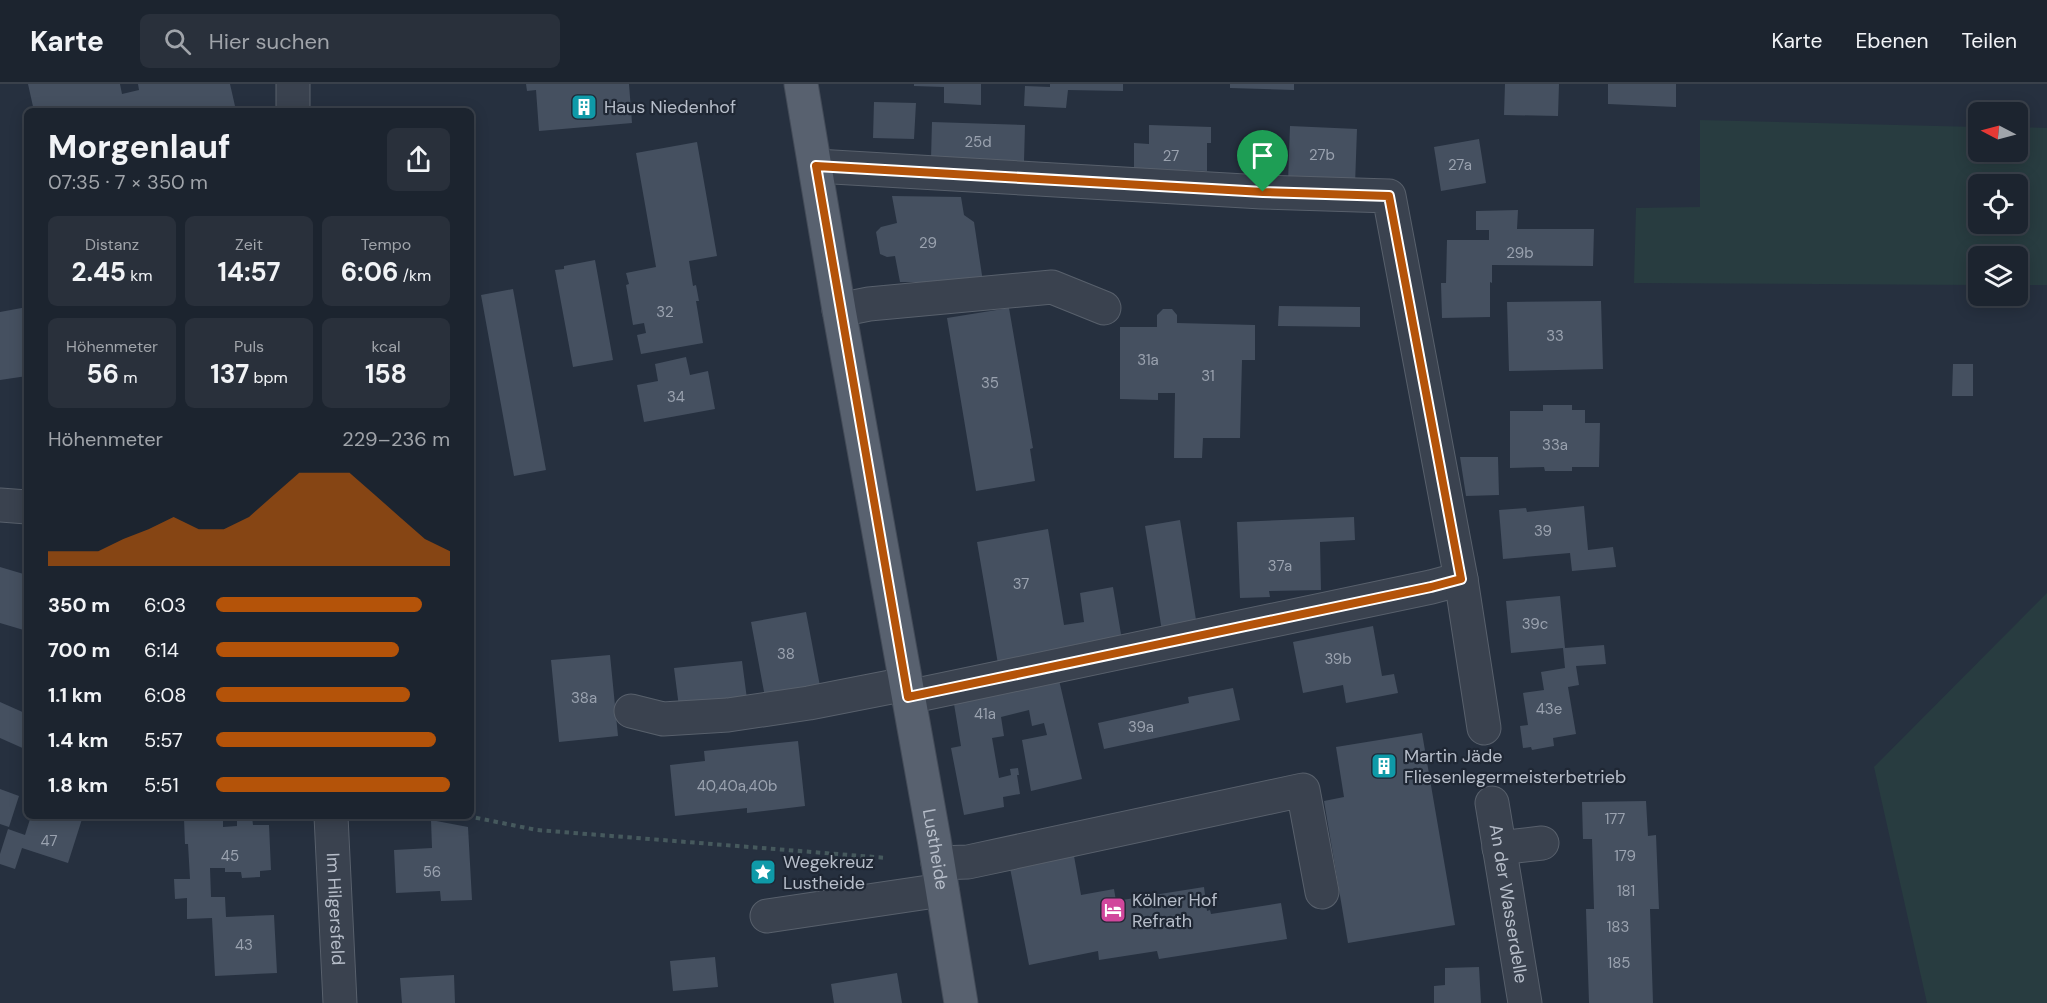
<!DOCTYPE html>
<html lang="de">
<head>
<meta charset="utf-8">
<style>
  :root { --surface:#1c242f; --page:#29303b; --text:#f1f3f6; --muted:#a0a4aa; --line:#3a414b; --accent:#b45309 }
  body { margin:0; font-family:"DM Sans",sans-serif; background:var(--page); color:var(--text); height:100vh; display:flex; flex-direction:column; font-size:22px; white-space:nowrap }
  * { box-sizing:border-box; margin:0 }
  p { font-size:20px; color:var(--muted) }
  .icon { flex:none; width:33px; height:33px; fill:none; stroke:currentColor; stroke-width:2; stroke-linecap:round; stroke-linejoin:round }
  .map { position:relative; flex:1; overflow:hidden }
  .side { position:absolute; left:24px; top:24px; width:450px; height:711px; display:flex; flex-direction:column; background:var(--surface); border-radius:9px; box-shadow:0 3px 15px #0003,0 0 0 2px var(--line) }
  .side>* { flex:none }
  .needle { width:39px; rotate:276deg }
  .buttons { position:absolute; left:1968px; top:18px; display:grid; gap:12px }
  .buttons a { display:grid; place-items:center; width:60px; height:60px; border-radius:9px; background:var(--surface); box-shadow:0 3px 15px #0003,0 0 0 2px var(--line); font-size:30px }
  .pin { position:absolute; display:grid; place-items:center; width:51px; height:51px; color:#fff; margin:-62px -26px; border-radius:50% 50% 50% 0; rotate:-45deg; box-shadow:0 0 6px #0007 }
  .pin .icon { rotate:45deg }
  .round { display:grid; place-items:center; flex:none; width:63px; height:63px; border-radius:9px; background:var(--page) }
  .summary { display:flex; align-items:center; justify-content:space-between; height:102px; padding:0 24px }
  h1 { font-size:33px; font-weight:700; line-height:45px }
  .figures { display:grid; grid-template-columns:repeat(3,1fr); gap:9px; height:102px; padding:6px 24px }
  .figures div { display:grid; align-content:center; border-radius:9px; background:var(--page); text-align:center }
  .figures b { font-size:26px; font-weight:700 }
  .figures small { font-size:16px; font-weight:400 }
  .figures p { font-size:16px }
  .chart { height:168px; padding:12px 24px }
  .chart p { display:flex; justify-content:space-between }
  .chart svg { width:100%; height:108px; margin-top:6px; fill:var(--accent); opacity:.7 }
  ul { padding:0 24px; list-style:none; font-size:20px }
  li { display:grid; grid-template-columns:96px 72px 1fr; align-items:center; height:45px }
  li i { height:15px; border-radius:8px; background:var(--accent) }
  header { display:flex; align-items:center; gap:36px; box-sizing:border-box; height:84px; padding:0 30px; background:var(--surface); border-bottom:2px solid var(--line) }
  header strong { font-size:28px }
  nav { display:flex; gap:33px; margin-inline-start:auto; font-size:21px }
  .search { width:420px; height:54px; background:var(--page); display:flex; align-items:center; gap:15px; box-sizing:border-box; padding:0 21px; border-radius:9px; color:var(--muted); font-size:22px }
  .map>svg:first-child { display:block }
</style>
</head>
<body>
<header>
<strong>Karte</strong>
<div class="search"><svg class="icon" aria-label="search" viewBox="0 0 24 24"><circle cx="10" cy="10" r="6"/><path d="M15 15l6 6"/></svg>Hier suchen</div>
<nav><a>Karte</a><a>Ebenen</a><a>Teilen</a></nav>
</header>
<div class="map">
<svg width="2047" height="919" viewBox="0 0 2047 919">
  <rect width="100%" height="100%" fill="#26303f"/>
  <path fill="#283c40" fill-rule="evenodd" d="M1700,36L1978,43V68H2018V43L2047,44V201H2018V172H1978V201L1634,199L1636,124L1700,123ZM1978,100H2018V140H1978Z
    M2047,509V919H1927L1874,683Z"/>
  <path fill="#455060" d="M28,0H120L122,10L139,6L138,0H230L235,22L212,27H34Z
    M526,0H629L632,39L539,47L536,6L527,7Z
    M914,0H981V21L944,19V3L914,2Z
    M1050,0H1123V7L1068,6L1066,24L1024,22L1025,2L1050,3Z
    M1230,0H1294V6L1230,4Z
    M1505,0H1559L1558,32L1504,31Z
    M1608,0H1676V23L1608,20Z
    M874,18L916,19L914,55L873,54Z
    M932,38L1025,41L1024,77L931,75Z
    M1149,41L1211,43V59H1207V87L1134,85V59L1149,60Z
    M1290,42L1357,45L1355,101L1288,98Z
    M1479,55L1486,99L1441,107L1434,63Z
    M697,58L717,172L689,177L693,202L696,201L699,217H696L703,259L641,270L637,251L646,249L644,239L633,241L626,201L629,200L626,189L656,183L636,69Z
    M892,112L961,113L964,131L974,138L983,198H900L895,172L887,173L880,170L876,148L881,143L897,139Z
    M1518,126L1517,145H1594L1593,182L1492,181V199L1490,198V233L1442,234L1441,199H1446L1447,156H1489V146H1476V127Z
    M595,176L613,276L573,283L555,186L564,185V182Z
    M513,205L546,386L514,392L481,211Z
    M1601,217L1603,285L1509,287L1507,218Z
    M1279,222L1360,223V243L1278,242Z
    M27,223V292L0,296V228Z
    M1009,224L1033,364L1030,365L1035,397L976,407L947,234Z
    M1163,225H1172L1177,231V239L1255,241V276H1242L1240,354H1203L1202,374H1174L1175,309H1158V316L1120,315V243H1157V231Z
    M686,273L690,291L708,287L715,325L644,338L637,301L658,297L655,280Z
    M1953,280H1973V312H1952Z
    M1543,321H1572V326H1585V339H1600L1599,383H1572V387H1545L1544,383L1510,384V327H1543Z
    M1460,373H1498L1499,411L1466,412Z
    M1584,422L1588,466L1613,463L1616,483L1572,487L1570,469L1503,475L1499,426L1526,424L1527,428Z
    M1354,433L1355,456L1320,458L1321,506L1269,507L1270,513L1240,514L1237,438Z
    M1180,436L1197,542L1162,547L1145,442Z
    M1048,445L1064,541L1084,538L1080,509L1113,503L1122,556L998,580L977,458Z
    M0,483L27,491V547L0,539Z
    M1560,512L1565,564L1604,561L1606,580L1576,582L1579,601L1568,603L1576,650L1553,654L1554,662L1532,666L1531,663L1523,664L1520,642L1528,641L1523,609L1544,606L1541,588L1565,584L1563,564L1511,569L1506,517Z
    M806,528L820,602L765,613L751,538Z
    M1373,542L1382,592L1394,590L1398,609L1346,619L1343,601L1303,609L1293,558Z
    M610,571L618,652L559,658L551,576Z
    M742,577L747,615L679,623L674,584Z
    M1059,596L1082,695L1031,707L1022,656L1047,651L1044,639L1032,642L1029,626L1001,633L1004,652L992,654L999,694L1011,691L1010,685L1018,684L1019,691H1017L1020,710L1003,713L1004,723L964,731L951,664L961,662L954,620Z
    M1233,604L1240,636L1104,665L1098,639L1189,619L1188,613Z
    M0,618L27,630V666L0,654Z
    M1422,649L1455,841L1348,859L1324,717L1344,713L1336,663Z
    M798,657L805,722L747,729V724L675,732L670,681L705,677L704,667Z
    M471,676L476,677L472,695H471Z
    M0,705L19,712L9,743L0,740Z
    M1646,717L1648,752L1656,751L1659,825H1650L1653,919H1589L1586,825H1594L1592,755H1583L1582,718Z
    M31,732H83L68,779L22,764L15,785L0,780V770L8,745L25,751Z
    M252,733L253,741H269L271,786L260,787V793L242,794L241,788H225V784H210L211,813H225L226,833L274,831L277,889L215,892L212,834L187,835V814L175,815L174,795H190L188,760H185L184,735L223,734V743L237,742V734Z
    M431,736L468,743L472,816L441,817L440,807L396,809L394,766L432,764Z
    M1074,772L1081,811L1114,805L1116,817L1204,803L1207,827L1210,826L1211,830L1281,819L1287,855L1159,875L1157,867L1099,876L1098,867L1029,881L1010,784Z
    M715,873L718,903L673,907L670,877Z
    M1479,883L1481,919H1434V902L1445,901V884Z
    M897,889L902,919H834L831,900Z
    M454,891L455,919H402L400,894Z"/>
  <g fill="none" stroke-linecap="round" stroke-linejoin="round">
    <g stroke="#58606c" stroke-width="35">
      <g id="minor">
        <path d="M293,0V27"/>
        <path d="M816,82L1262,108L1389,112L1461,495L1431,503L908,613"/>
        <path d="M839,226L869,220L1052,203L1104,224"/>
        <path d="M0,421L27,423"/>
        <path d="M1461,495L1484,644"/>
        <path d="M631,627L663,635L728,631L809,619L906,600"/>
        <path id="s1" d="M1492,719L1525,919"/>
        <path id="s2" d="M331,732L340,919"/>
        <path d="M1499,764L1542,759"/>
        <path d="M938,779L968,778L1303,706L1322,808"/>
        <path d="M767,832L942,806"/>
      </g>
    </g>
    <g stroke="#434b58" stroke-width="35">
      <g id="major">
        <path id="s3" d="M801,0L839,226L934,755L961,919"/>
      </g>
    </g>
    <path stroke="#46595d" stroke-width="4" stroke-dasharray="4.5 4.5" stroke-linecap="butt" d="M467,732L537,746L887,774"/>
    <use href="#minor" stroke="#3a424f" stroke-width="33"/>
    <use href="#major" stroke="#58616f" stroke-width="33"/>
  </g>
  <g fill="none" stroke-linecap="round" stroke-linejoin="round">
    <g stroke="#fff" stroke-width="12">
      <path id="route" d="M816,82L1263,108L1389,112L1461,495L1431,503L908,613Z"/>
    </g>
    <use href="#route" stroke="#b45309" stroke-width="8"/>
  </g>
  <defs>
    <g id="building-square" transform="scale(1.35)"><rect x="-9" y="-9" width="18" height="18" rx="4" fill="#0f9aa8" stroke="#1f2734"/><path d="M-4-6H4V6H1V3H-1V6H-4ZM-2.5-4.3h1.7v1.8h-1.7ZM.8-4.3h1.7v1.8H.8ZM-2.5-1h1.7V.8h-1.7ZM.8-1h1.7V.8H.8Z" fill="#fff"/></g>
    <g id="sight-square" transform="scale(1.35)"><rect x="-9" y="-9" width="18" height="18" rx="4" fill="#0f9aa8" stroke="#1f2734"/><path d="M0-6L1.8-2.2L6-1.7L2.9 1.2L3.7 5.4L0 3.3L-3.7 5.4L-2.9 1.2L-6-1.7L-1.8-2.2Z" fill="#fff"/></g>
    <g id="hotel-square" transform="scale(1.35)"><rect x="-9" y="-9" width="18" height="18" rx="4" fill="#d1479c" stroke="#1f2734"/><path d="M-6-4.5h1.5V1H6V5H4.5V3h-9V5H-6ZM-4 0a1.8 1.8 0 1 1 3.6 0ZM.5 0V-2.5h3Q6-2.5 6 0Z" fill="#fff"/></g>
  </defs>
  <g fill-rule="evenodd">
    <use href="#building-square" x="584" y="23"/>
    <use href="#building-square" x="1384" y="682"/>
    <use href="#sight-square" x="763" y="788"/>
    <use href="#hotel-square" x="1113" y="826"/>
  </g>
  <g text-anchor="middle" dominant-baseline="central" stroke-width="4.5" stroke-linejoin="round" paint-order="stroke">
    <g font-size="15" fill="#9aa2af">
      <text x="978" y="58">25d</text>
      <text x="1322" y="71">27b</text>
      <text x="1171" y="72">27</text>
      <text x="1460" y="81">27a</text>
      <text x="928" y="159">29</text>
      <text x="1520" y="169">29b</text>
      <text x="665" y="228">32</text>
      <text x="1555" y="252">33</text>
      <text x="1148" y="276">31a</text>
      <text x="1208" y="292">31</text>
      <text x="990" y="299">35</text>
      <text x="676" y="313">34</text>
      <text x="1555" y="361">33a</text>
      <text x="1543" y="447">39</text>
      <text x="1280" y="482">37a</text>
      <text x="1021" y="500">37</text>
      <text x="1535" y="540">39c</text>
      <text x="786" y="570">38</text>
      <text x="1338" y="575">39b</text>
      <text x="584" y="614">38a</text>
      <text x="1549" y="625">43e</text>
      <text x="985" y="630">41a</text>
      <text x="1141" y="643">39a</text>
      <text x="737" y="702">40,40a,40b</text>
      <text x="1615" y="735">177</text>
      <text x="49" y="757">47</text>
      <text x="230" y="772">45</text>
      <text x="1625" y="772">179</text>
      <text x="432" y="788">56</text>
      <text x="1626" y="807">181</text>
      <text x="1618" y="843">183</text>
      <text x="244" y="861">43</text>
      <text x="1619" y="879">185</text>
    </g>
    <g font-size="18" fill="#b6bdc9" stroke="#1f2734" text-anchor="start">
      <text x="604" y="23">Haus Niedenhof</text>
      <text x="1404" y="672">Martin Jäde<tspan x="1404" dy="21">Fliesenlegermeisterbetrieb</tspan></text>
      <text x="783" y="778">Wegekreuz<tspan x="783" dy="21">Lustheide</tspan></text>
      <text x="1132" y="816">Kölner Hof<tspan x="1132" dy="21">Refrath</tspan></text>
    </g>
    <g font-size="18" fill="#b6bdc9" stroke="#1f2734">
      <text stroke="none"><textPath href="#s3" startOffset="777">Lustheide</textPath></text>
      <text stroke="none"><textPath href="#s1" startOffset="102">An der Wasserdelle</textPath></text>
      <text stroke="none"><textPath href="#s2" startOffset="93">Im Hilgersfeld</textPath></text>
    </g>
  </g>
</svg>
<div class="buttons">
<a><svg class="needle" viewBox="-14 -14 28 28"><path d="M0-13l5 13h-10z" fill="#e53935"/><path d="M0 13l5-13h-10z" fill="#a0a4aa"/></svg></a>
<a><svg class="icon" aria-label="locate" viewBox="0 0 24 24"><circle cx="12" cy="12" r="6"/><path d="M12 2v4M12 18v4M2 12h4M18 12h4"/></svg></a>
<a><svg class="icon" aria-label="layers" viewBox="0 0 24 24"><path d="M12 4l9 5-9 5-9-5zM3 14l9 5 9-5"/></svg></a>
</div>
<div class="pin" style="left:1263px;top:108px;background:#1e9e55"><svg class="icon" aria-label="arrive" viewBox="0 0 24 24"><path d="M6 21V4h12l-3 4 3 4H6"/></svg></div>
<section class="side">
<div class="summary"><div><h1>Morgenlauf</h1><p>07:35 · 7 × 350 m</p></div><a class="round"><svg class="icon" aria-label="share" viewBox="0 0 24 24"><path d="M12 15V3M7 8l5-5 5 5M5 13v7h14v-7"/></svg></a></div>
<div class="figures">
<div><p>Distanz</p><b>2.45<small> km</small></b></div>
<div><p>Zeit</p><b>14:57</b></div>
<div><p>Tempo</p><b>6:06<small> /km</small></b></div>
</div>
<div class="figures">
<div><p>Höhenmeter</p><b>56<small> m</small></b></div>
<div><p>Puls</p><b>137<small> bpm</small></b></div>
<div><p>kcal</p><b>158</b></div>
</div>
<div class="chart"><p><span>Höhenmeter</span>229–236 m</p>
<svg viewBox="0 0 160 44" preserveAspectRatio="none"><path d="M0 44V38L10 38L20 38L30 33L40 29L50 24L60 29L70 29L80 24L90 15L100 6L110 6L120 6L130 15L140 24L150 33L160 38V44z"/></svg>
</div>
<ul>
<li><b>350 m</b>6:03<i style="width:88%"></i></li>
<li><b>700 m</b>6:14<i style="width:78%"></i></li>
<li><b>1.1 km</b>6:08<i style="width:83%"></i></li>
<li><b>1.4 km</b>5:57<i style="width:94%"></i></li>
<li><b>1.8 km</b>5:51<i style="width:100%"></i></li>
</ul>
</section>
</div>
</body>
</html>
